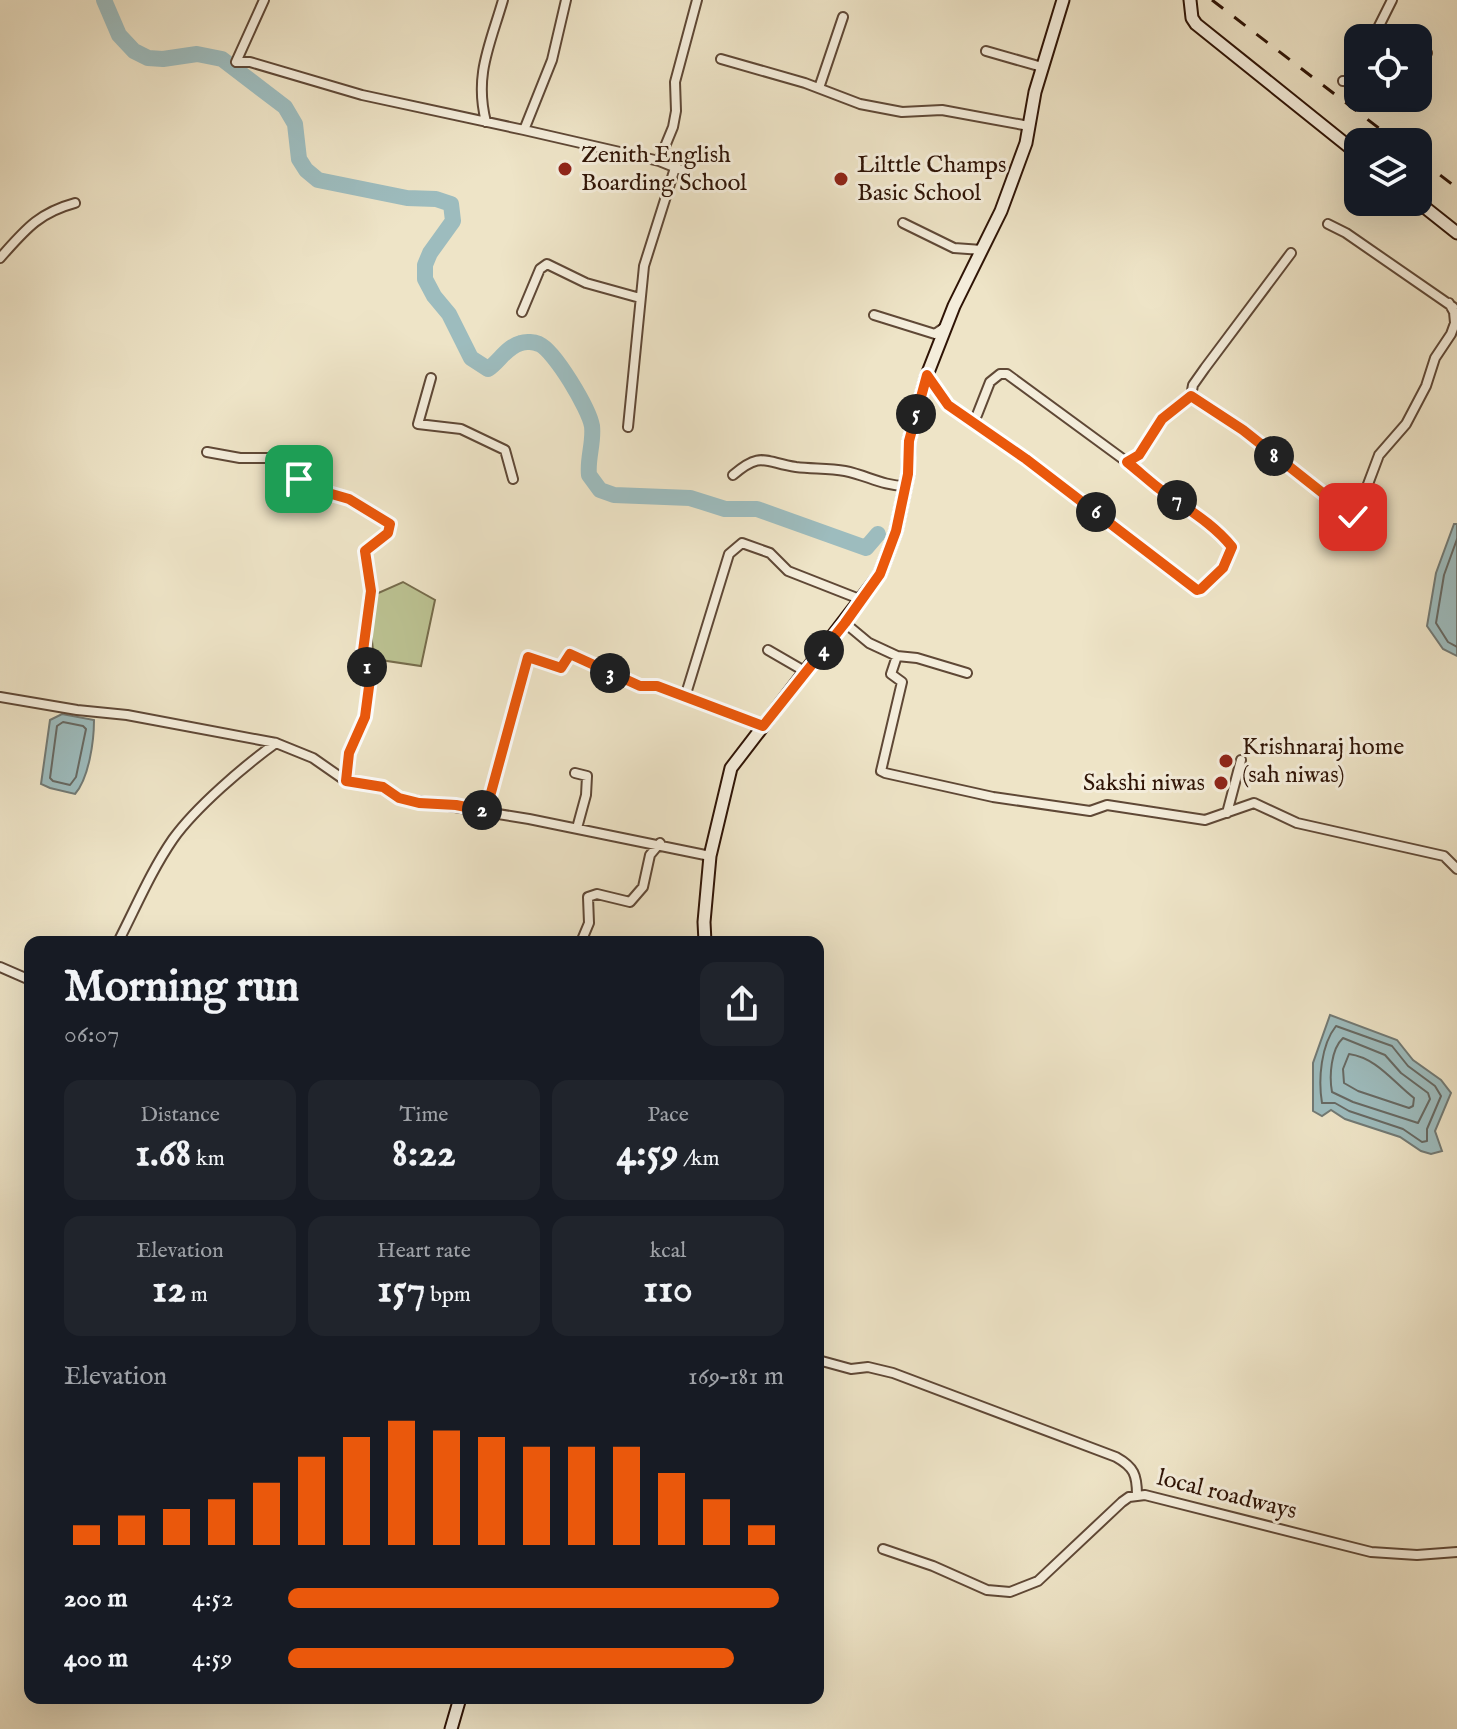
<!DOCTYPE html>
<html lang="en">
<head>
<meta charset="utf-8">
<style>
  :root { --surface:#171b24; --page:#20242c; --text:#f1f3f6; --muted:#9ea1a6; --accent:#ea580c }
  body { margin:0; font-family:"IM FELL English",serif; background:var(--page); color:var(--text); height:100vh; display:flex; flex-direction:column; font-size:30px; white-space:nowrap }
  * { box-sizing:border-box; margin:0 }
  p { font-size:26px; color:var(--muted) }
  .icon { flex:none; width:44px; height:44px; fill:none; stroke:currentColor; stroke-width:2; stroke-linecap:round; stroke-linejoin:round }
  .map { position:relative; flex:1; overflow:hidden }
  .side { position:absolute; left:24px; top:936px; width:800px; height:768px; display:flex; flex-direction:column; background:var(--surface); border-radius:16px; box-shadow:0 8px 32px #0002 }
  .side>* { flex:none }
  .tools { position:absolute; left:1344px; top:24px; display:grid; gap:16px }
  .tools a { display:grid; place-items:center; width:88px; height:88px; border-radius:16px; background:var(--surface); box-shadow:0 8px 32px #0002; font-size:40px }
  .pin { position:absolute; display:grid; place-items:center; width:68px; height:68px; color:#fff; margin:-34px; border-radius:16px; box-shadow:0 4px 12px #0006 }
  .km { position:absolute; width:40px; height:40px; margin:-20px; border-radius:50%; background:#222; color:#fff; font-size:22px; line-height:40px; text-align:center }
  .round { display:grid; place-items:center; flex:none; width:84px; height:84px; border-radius:16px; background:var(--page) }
  .head { display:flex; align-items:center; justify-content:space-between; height:136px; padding:0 40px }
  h1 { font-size:44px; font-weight:800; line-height:60px }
  .stats { display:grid; grid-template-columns:repeat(3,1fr); gap:12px; height:136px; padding:8px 40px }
  .stats div { display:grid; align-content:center; border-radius:16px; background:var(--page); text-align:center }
  .stats b { font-size:40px; font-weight:800 }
  .stats small { font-size:22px; font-weight:400 }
  .stats p { font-size:22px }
  .chart { height:224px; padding:16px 40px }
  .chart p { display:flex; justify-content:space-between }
  .chart svg { width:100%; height:144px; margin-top:8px; stroke:var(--accent); stroke-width:6 }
  ul { padding:0 40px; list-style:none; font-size:26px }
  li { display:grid; grid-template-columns:128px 96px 1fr; align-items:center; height:60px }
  li i { height:20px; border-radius:10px; background:var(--accent) }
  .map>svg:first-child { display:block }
</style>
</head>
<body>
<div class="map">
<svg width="1457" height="1729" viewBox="0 0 1457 1729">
  <rect width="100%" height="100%" fill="#eee4c7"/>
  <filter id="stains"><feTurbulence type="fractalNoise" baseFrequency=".0025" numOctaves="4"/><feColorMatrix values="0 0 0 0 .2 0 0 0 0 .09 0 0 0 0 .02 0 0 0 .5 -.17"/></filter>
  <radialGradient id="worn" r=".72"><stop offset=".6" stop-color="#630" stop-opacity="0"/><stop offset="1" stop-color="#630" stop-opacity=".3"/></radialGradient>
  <path fill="#bcc393" stroke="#766c4c" stroke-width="2" d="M403,582L435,600L421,666L374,659L369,614L376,594Z"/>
  <path fill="#9dbcbe" stroke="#717974" stroke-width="2" d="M1454,524H1457V656L1443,649L1427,626L1436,573Z
    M62,714L94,720C94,741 89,778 75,794L50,788L41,784L50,720Z
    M1330,1015L1397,1040L1413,1060L1441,1080L1451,1093L1435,1131L1442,1151L1431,1154L1421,1151L1400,1137L1345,1119L1331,1110L1322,1116L1313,1111V1063Z"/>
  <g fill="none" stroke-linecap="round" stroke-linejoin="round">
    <path stroke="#666862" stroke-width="2" d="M1457,539L1444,575L1436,623L1448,642L1457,647
      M63,722L83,726L86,729L76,777L70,785L53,781L50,778L57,726Z
      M1336,1026L1392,1046L1408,1066L1435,1086L1441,1096L1427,1129V1141L1422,1142L1403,1129L1349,1111L1335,1103H1322C1318,1079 1321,1045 1336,1026Z
      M1343,1038L1385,1055L1401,1073L1428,1093L1430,1099L1418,1123L1353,1102L1332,1092C1329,1076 1331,1049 1343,1038Z
      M1349,1054C1377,1058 1393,1082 1414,1098L1413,1106L1409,1108L1358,1091L1344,1083L1343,1069Z"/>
    <path stroke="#9dbcbe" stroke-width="16" d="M104,0L119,35L134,51L148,58L163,59L197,54L222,59L285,107L295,124L299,159L306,170L318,180L407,198L436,199L451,204L453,221L430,253L425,265V279L434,296L449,314L471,358L488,369C499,362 506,347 521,343C526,341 534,342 539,344C555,351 589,409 592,426C594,443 587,459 589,475L600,490L614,495L690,498L725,509H757L866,548L878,534"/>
    <g stroke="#5f4836" stroke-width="12">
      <path id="minor" d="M264,0L236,62H250L362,95L524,130L552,60L566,0
        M1376,32L1391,38
        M1373,38L1392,0
        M1418,50L1427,53
        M986,51L1042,67
        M721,59L805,83L860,104L902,112L942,110L1029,126
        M1343,81L1358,82
        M819,88L843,17
        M486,122C474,75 490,45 503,0
        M524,130L659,161L684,171
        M659,161L673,127L676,111L675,82L697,0
        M903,223L954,248L982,250
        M1328,224L1346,233L1453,307
        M1291,253L1205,368L1193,385L1191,396L1243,430L1353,517L1356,516L1379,455L1406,424L1426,386L1435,358L1451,334L1455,323L1454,312L1449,303
        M0,258C25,230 38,213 75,203
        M522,312L540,269L547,264L586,283L640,298
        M874,315L935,334L945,327
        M927,375L948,405L1026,459L1197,590L1201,589L1223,568L1232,547C1211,520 1183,507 1157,487C1147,479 1137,470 1127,462
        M431,378L418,424L461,429L505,450L513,479
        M977,415L990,382L1000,374H1007L1127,462C1144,457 1149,434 1160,421C1168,413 1181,400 1191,396
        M628,427L644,266L675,168
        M207,452L240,458H279L311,488L349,499L390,524L388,533L365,551L371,591L363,651L370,679L365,717L349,753L346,781
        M733,475C761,451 764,462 796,467C812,469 829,468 845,471C866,475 883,486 905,486
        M845,623L869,643L897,656L917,658L967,673
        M768,650L806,672
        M897,656L891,674L902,682L881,771L885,773L993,797L1090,811L1107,805L1205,820L1254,803L1297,823L1444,856L1457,869
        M0,697L77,710L127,715L276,743L313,758L346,781L383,787L399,798L529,819L710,856
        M763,726L685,697L729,554L742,543L770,553L788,571L862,600
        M575,773L587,776L586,795L577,828
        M486,811L528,657L561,668L570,654L640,686H657L685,697
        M1227,813L1241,760
        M118,942C136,907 151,871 173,839C196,807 244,766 276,743
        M581,942L589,923L588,897L597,894L630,902L643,887L650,855L660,843
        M0,967L30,980
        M818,1360L851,1369L868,1367L893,1373L1116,1457C1134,1467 1137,1475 1137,1495
        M883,1549L933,1566L987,1590L1010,1592L1038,1581L1122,1502L1129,1497L1145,1495L1371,1552L1417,1555L1457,1552"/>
    </g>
    <g stroke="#2f1406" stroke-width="15">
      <path id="secondary" d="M1190,0L1192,18L1196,24L1358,154
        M1418,202L1457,233
        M705,942L704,922L710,856L731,768L880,574L896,531L908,474L909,441L927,375L954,306L1001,211L1026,143L1035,92L1063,0
        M451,1729L460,1698"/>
    </g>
    <use href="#minor" stroke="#f4eddb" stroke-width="8"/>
    <use href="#secondary" stroke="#f4eddb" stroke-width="11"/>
    <path stroke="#2f1406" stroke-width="3" stroke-dasharray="14 14" stroke-linecap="butt" d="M1212,0L1397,142
      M1418,158L1457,188"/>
  </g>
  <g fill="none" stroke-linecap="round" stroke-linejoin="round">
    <g stroke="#fff" stroke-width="16">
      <path id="route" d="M299,479L311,488L349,499L390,524L388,533L365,551L371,591L363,651L370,679L365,717L349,753L346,781L383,787L399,798L419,803L456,805L486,811L528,657L561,668L570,654L640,686H657L763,726L845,623L880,574L896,531L908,474L909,441L927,375L948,405L1026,459L1197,590L1201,589L1223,568L1232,547C1211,521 1183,507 1157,487C1147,479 1137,470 1127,462L1139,455L1162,419L1191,396L1243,430L1353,517"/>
    </g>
    <use href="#route" stroke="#ea580c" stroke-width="10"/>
  </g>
  <g fill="#8f2418" stroke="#f4eddb" stroke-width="3">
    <circle cx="565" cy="169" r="8"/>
    <circle cx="841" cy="179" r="8"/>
    <circle cx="1226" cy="761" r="8"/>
    <circle cx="1221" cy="783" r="8"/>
  </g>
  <g text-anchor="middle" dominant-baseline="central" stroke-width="6" stroke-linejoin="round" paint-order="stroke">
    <g font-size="24" fill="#2f1406" stroke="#f4eddb" text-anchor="start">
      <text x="581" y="155">Zenith English<tspan x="581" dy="28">Boarding School</tspan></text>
      <text x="857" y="165">Lilttle Champs<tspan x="857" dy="28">Basic School</tspan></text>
      <text x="1242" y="747">Krishnaraj home<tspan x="1242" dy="28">(sah niwas)</tspan></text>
      <text x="1205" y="783" text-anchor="end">Sakshi niwas</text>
    </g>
    <g font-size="24" fill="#2f1406" stroke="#f4eddb">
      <text transform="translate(1227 1495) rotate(14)">local roadways</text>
    </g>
  </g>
  <rect width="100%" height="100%" filter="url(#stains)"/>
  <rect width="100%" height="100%" fill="url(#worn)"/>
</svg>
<div class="tools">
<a><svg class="icon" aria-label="locate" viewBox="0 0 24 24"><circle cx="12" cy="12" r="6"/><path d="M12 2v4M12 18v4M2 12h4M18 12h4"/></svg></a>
<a><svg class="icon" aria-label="layers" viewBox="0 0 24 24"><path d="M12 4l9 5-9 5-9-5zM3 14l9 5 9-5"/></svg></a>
</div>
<div class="pin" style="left:299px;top:479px;background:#1e9e55"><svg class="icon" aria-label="arrive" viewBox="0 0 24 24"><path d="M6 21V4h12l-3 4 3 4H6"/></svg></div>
<div class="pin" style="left:1353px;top:517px;background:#d93025"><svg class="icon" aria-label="check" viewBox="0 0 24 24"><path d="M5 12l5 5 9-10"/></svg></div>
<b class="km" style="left:367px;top:667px">1</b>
<b class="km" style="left:482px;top:810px">2</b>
<b class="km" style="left:610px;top:673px">3</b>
<b class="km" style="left:824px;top:650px">4</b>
<b class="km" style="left:916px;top:414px">5</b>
<b class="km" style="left:1096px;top:512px">6</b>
<b class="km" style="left:1177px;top:500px">7</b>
<b class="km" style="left:1274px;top:456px">8</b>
<section class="side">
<div class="head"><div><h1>Morning run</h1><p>06:07</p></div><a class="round"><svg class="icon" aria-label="share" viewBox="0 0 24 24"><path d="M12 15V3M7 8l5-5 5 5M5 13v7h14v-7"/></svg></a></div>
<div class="stats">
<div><p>Distance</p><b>1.68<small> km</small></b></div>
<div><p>Time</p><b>8:22</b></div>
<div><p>Pace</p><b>4:59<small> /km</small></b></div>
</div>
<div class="stats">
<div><p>Elevation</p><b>12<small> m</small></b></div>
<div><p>Heart rate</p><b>157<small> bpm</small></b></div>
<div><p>kcal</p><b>110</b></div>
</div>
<div class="chart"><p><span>Elevation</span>169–181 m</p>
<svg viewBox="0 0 160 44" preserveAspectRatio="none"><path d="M5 44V38M15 44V35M25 44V33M35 44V30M45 44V25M55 44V17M65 44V11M75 44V6M85 44V9M95 44V11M105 44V14M115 44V14M125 44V14M135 44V22M145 44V30M155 44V38"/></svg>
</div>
<ul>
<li><b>200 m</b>4:52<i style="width:99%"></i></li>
<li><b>400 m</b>4:59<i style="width:90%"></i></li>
</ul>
</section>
</div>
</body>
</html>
